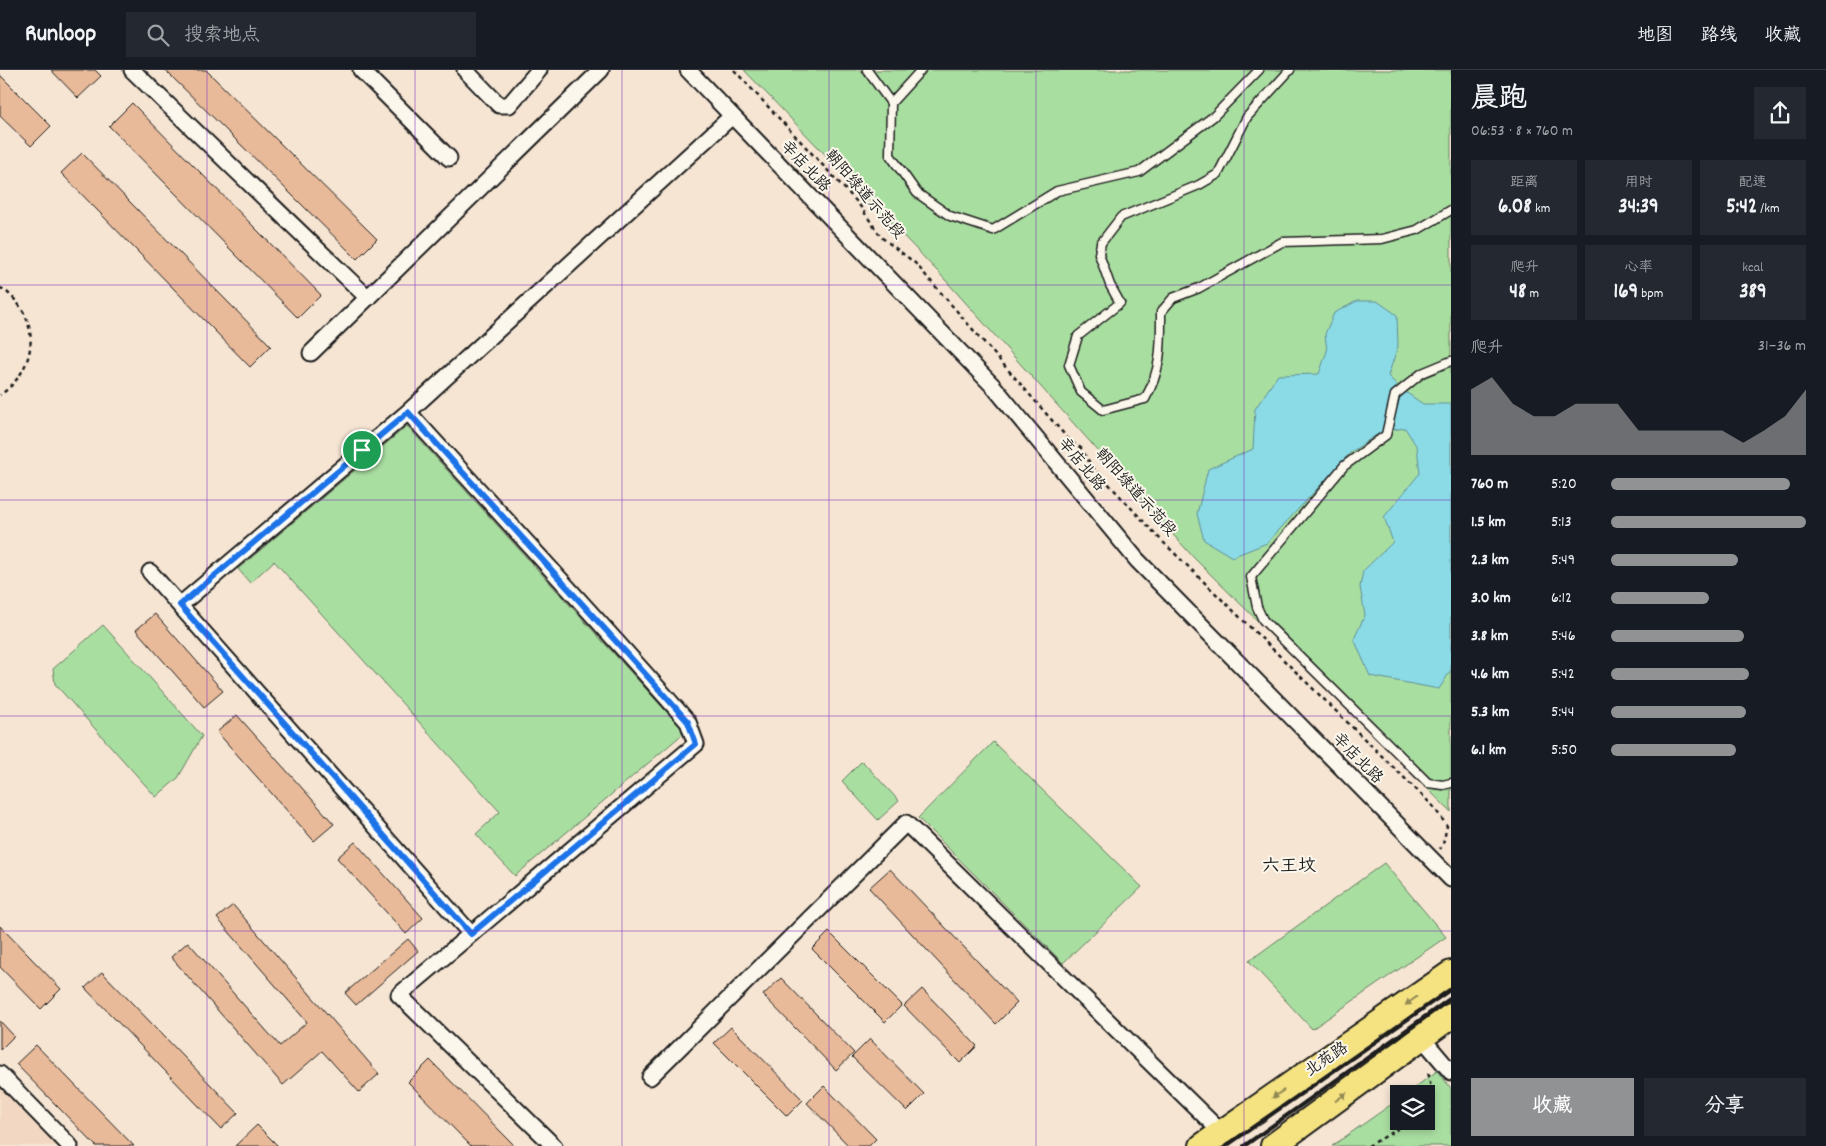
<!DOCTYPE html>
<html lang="zh">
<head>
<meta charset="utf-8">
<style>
  :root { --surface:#171b24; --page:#242831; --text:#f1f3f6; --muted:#9ea1a6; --line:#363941; --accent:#919294 }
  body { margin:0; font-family:Dekko,"LXGW WenKai TC",sans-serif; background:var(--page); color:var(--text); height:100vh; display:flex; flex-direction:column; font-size:19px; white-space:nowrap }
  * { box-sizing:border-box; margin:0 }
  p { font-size:16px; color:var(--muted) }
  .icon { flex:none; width:28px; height:28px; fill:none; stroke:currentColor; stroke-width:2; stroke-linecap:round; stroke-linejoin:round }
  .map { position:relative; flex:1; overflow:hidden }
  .details { display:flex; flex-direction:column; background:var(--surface); width:375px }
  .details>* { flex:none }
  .buttons { position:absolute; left:1390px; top:1015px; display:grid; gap:10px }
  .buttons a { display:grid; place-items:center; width:45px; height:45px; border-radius:0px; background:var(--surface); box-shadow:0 2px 8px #0003; font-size:25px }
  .pin { position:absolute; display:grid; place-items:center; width:42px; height:42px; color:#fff; margin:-21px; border:2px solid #fff; border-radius:50%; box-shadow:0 1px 5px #0007 }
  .round { display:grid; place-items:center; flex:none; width:52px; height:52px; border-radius:0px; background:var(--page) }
  .summary { display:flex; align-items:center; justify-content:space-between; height:85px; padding:0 20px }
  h1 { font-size:28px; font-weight:700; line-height:38px }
  .figures { display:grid; grid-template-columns:repeat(3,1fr); gap:8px; height:85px; padding:5px 20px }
  .figures div { display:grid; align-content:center; border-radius:0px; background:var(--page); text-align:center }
  .figures b { font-size:21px; font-weight:700 }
  .figures small { font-size:14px; font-weight:400 }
  .figures p { font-size:14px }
  .chart { height:140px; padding:10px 20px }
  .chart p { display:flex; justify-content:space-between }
  .chart svg { width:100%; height:90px; margin-top:5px; fill:var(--accent); opacity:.7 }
  .primary-button { display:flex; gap:10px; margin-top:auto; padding:10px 20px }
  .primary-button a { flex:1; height:58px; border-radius:0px; background:var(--accent); color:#fff; font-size:20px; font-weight:700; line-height:58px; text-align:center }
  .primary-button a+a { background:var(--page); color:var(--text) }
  ul { padding:0 20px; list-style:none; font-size:16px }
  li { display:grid; grid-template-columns:80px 60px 1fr; align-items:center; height:38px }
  li i { height:12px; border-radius:6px; background:var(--accent) }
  header { display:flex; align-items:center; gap:30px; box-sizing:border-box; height:70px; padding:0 25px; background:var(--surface); border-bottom:1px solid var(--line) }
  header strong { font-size:24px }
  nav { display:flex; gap:28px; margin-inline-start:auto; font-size:18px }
  .search { width:350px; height:45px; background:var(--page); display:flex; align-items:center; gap:12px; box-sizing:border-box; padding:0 18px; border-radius:0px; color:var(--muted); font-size:19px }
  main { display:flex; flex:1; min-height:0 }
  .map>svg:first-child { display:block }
</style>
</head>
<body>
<header>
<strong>Runloop</strong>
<div class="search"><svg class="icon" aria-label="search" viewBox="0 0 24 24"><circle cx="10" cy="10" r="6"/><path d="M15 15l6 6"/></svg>搜索地点</div>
<nav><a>地图</a><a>路线</a><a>收藏</a></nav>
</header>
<main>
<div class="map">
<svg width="1451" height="1076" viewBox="0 0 1451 1076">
  <rect width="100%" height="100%" fill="#f6e5d3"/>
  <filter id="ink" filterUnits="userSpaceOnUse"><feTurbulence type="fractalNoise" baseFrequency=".02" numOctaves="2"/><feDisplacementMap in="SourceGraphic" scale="10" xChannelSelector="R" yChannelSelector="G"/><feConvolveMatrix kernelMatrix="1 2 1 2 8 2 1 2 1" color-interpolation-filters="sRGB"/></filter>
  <g filter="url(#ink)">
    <path fill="#f2d8c2" d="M0,1016L60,1076H0Z"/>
    <path fill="#a9dea1" stroke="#627d5e" d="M744,0H1451V742L1194,488L939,203Z
      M407,356L685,662L515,806L476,764L500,742L274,491L250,513L238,499Z
      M103,555L202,666L178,708L156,727L55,614L53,599Z
      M993,672L1142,817L1063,893L918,748Z
      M862,691L899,731L878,750L842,711Z
      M1384,793L1446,867L1312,959L1249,891Z
      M1437,1001L1451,1018V1076H1332L1399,1029V1051H1426V1024H1406Z"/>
    <path fill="#8bdbe7" stroke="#5f8f96" d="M1357,231H1377L1397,245L1398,276L1388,306L1401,319L1423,334H1451V600L1439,619L1370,606L1354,569L1365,545L1360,517L1363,501L1393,472L1384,447L1420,403L1417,377L1405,358L1381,362L1351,382L1267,473L1232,487L1204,470L1197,444L1208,399L1253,379L1255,339L1278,305L1319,304L1327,281L1325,264L1334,243Z"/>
    <path fill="#e9ba99" stroke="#1c1c1c" d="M51,0H95L101,6L78,28Z
      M165,0H206L377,169L357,189Z
      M0,5L51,56L31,76L0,46Z
      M132,33L321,225L298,248L109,56Z
      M82,83L271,276L250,297L61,103Z
      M155,544L223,621L204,637L136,560Z
      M237,645L334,754L314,771L217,662Z
      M355,772L423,848L406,864L337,788Z
      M890,799L1017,933L996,954L869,818Z
      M233,835L379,1004L359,1022L322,981L283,1015L171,887L188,872L280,976L307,952L217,848Z
      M0,856L61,919L41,939L0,897Z
      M829,862L902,935L885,952L812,879Z
      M408,869L418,881L356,935L345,923Z
      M102,902L238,1043L221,1059L85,918Z
      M781,908L854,983L836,1000L763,925Z
      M922,919L977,976L960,993L904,936Z
      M0,951L14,966L0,980Z
      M731,957L803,1030L787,1046L714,973Z
      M870,969L924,1024L907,1041L852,987Z
      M36,975L134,1076H96L16,994Z
      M430,990L515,1076H471L408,1012Z
      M824,1016L876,1069L869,1076H849L807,1033Z
      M257,1055L278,1076H235Z"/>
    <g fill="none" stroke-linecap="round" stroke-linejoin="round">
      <g stroke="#1c1c1c" stroke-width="11">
        <path id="service" d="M867,0L891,33
          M921,0L891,33L890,85L917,123L950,146L993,160L1057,121L1139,102L1214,46L1259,0
          M1290,0L1247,47L1218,104L1199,115L1121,147L1101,173L1099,184L1110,215L1120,233L1078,266L1069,295L1081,322L1103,340L1145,329C1162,299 1161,275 1161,242L1173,228L1199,218L1282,172L1382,169L1417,160L1451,140
          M1451,291L1422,303L1395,325L1386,365L1344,396L1251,507L1257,537L1263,550L1428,713L1443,715L1451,713"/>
      </g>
      <g stroke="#1c1c1c" stroke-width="19">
        <path id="minor" d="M132,0L368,228
          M361,0L449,88
          M465,0L499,35H509L539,0
          M688,0L994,317L1137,490L1451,809
          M311,283L601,0
          M408,342C501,445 596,547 688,652L696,674L399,925L554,1076
          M150,502L471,864
          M180,535L408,342L732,46
          M1422,968L1451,1002
          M0,1004L70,1076
          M650,1007L906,753L1221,1062"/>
      </g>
      <g stroke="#1c1c1c" stroke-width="28">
        <path id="primary" d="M1202,1076L1451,903
          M1273,1076L1451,946"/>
      </g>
      <path stroke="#1c1c1c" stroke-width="2.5" stroke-dasharray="4 4" stroke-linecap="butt" d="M734,0L858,133L881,167L915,193L1070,371L1081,378L1091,395L1161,470L1433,736L1447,756L1443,774L1440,779
        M0,218C6,220 10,225 15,230C42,261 32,303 0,325
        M1426,1030C1433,1023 1430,1012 1428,1002
        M1368,1076L1395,1061L1406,1051"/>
      <use href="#service" stroke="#fbf7ec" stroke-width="8"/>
      <use href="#minor" stroke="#fbf7ec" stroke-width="15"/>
      <use href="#primary" stroke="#f5e382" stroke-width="24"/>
      <path stroke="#1c1c1c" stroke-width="4" d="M1226,1076L1451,919
        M1244,1076L1451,928"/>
    </g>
    <defs><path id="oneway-solid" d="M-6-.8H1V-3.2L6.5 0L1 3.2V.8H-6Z" transform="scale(1.25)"/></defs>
    <g fill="#938954">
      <use href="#oneway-solid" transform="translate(1411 931) rotate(144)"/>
      <use href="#oneway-solid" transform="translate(1278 1024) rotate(146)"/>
      <use href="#oneway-solid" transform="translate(1341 1027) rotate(-36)"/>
    </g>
  </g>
  <g fill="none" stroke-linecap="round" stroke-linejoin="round" filter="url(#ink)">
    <g stroke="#fff" stroke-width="10">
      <path id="route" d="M408,342C501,445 596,548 688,652L696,674L471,864L180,535Z"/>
    </g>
    <use href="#route" stroke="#1a73e8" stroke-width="6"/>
  </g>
  <path fill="none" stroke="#7b2cbf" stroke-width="1" stroke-opacity="0.55" d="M207,0V1076M415,0V1076M622,0V1076M829,0V1076M1036,0V1076M1244,0V1076M0,215H1451M0,430H1451M0,646H1451M0,861H1451"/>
  <g text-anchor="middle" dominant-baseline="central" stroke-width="4" stroke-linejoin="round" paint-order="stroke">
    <g font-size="16" fill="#1c1c1c" stroke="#fbf7ec">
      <text transform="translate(805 97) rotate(46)">辛店北路</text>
      <text transform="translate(864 125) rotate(49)">朝阳绿道示范段</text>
      <text transform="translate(1081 395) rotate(50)">辛店北路</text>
      <text transform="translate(1135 423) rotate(48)">朝阳绿道示范段</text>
      <text transform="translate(1357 689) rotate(45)">辛店北路</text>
      <text transform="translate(1327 990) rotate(-34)">北苑路</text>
    </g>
    <g font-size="18" fill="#1c1c1c" stroke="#fbf7ec">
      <text x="1289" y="797">六王坟</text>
    </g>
  </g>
</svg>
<div class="buttons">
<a><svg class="icon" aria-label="layers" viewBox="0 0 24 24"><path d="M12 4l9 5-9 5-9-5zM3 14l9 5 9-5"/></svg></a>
</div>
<div class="pin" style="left:362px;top:380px;background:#1e9e55"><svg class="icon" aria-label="arrive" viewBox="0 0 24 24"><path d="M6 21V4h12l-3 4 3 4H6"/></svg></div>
</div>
<section class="details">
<div class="summary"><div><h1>晨跑</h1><p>06:53 · 8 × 760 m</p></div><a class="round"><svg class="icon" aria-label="share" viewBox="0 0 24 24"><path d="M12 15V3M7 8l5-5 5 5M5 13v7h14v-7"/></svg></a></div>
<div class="figures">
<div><p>距离</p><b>6.08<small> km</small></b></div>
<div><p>用时</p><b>34:39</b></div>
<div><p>配速</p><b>5:42<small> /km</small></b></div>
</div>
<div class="figures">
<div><p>爬升</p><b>48<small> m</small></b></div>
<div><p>心率</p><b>169<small> bpm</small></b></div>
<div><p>kcal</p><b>389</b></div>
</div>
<div class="chart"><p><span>爬升</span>31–36 m</p>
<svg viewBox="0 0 160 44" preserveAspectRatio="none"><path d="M0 44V12L10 6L20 19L30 25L40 25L50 19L60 19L70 19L80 32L90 32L100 32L110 32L120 32L130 38L140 32L150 25L160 12V44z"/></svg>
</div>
<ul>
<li><b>760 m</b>5:20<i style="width:92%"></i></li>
<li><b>1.5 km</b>5:13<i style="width:100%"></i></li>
<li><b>2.3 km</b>5:49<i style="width:65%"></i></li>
<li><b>3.0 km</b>6:12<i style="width:50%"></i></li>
<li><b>3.8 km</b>5:46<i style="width:68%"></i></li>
<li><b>4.6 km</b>5:42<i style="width:71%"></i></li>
<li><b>5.3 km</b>5:44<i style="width:69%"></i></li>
<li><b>6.1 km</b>5:50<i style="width:64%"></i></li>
</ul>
<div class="primary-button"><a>收藏</a><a>分享</a></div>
</section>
</main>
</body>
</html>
